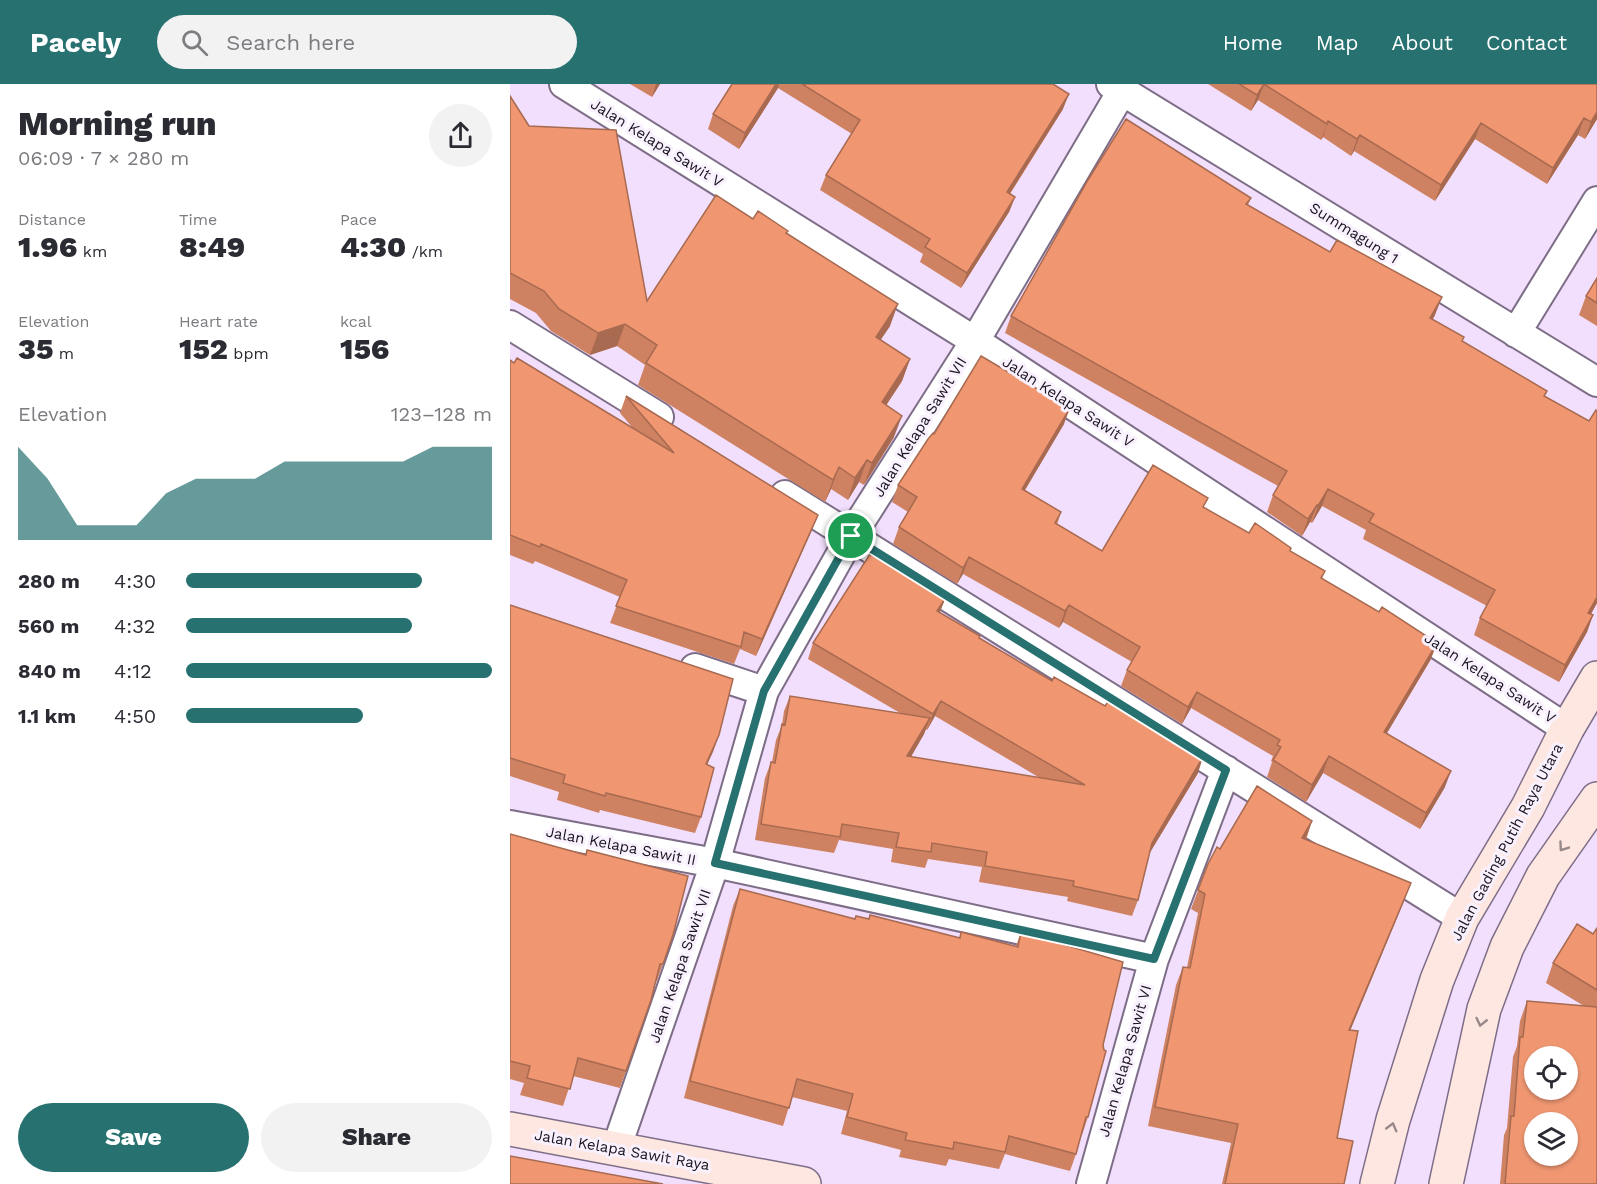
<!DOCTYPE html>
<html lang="en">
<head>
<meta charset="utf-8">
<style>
  :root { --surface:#fff; --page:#f2f2f3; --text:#2b2b33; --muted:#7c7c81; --accent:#277271 }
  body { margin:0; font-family:"Work Sans",sans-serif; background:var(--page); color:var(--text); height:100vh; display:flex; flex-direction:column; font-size:22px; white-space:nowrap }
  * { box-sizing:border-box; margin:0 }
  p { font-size:20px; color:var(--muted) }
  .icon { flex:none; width:33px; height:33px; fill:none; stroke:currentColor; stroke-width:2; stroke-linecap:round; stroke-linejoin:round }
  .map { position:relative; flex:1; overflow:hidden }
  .sheet { display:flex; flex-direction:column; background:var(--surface); width:510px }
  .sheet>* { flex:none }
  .controls { position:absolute; left:1014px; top:962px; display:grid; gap:12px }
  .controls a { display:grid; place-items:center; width:54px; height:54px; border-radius:50%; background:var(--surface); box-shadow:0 2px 4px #0004; font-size:30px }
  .pin { position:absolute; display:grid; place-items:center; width:51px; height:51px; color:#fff; margin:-26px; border:3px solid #fff; border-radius:50%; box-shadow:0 2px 6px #0007 }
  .round { display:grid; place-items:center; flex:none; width:63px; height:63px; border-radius:32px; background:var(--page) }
  .overview { display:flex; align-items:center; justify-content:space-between; height:102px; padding:0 18px }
  h1 { font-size:33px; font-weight:800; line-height:45px }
  .metrics { display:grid; grid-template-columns:repeat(3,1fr); gap:9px; height:102px; padding:6px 18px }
  .metrics div { display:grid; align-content:center }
  .metrics b { font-size:30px; font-weight:800 }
  .metrics small { font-size:16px; font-weight:400 }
  .metrics p { font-size:16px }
  .chart { height:168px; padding:12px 18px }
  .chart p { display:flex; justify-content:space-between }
  .chart svg { width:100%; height:108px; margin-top:6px; fill:var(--accent); opacity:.7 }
  .action { display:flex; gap:12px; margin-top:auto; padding:12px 18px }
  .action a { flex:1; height:69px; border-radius:36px; background:var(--accent); color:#fff; font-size:24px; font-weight:800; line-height:69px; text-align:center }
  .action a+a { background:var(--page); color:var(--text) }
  ul { padding:0 18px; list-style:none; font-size:20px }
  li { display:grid; grid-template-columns:96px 72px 1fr; align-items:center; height:45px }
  li i { height:15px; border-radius:8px; background:var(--accent) }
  header { display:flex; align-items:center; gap:36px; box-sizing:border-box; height:84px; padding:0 30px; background:var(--accent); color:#fff }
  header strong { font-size:28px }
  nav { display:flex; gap:33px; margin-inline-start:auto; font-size:21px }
  .search { width:420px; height:54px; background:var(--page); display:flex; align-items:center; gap:15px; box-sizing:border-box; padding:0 21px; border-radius:33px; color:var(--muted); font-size:22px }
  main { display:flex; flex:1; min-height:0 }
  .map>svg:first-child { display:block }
</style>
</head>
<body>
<header>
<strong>Pacely</strong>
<div class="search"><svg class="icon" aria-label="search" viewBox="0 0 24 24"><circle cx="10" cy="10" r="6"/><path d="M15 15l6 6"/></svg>Search here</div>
<nav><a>Home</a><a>Map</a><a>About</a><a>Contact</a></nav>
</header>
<main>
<section class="sheet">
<div class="overview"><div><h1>Morning run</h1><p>06:09 · 7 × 280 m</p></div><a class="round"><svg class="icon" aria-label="share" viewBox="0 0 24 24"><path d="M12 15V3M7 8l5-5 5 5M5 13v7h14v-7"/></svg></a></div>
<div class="metrics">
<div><p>Distance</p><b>1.96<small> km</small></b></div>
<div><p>Time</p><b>8:49</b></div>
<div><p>Pace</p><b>4:30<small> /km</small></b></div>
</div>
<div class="metrics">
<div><p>Elevation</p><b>35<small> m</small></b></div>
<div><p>Heart rate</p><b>152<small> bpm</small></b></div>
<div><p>kcal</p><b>156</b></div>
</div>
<div class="chart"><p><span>Elevation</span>123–128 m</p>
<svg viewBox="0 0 160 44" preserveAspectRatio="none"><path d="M0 44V6L10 19L20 38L30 38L40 38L50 25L60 19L70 19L80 19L90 12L100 12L110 12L120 12L130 12L140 6L150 6L160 6V44z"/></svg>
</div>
<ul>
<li><b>280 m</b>4:30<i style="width:77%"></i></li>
<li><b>560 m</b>4:32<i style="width:74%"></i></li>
<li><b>840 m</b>4:12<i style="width:100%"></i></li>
<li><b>1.1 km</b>4:50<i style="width:58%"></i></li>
</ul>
<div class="action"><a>Save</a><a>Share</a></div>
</section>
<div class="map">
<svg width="1087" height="1100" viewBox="0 0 1087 1100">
  <rect width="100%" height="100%" fill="#f2dffd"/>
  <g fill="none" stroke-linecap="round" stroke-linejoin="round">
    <g stroke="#7d6d87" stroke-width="32">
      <path id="street" d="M54,0L465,257L1057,645
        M601,0L1087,298
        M0,241L149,333
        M1006,249L1087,117
        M275,411L952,834
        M185,584L254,607
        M0,741L205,779L644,875
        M106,1065L205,779L254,607L341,452L465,257L612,7
        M581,1100L644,875L716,686"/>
    </g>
    <g stroke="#7d6d87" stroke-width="36">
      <path id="secondary" d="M0,1045L294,1100
        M867,1100L883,1036L927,896L952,834L1018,723L1057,645L1087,594
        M936,1100L974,925L997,863L1033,792L1087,715"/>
    </g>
    <use href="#street" stroke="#fff" stroke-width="28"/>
    <use href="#secondary" stroke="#fee7e1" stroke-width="33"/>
  </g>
  <path fill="#ce8262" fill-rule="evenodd" d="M120,0H150L142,13Z
    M222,0H543L553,25L500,110L505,113L499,128L451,204L410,178L413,170L310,106L316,91L342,50L268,4L229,65L198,45L203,30Z
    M698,0H1087V35L1075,55L1068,51L1037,100L965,55L925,117L844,67L841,72L813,53L811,56L748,16L741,27Z
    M0,12L19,42L137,217L243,135L277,149L380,242L370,256L400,275L392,297L376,321L384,353L354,401L349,398L338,416L321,405L315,418L128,301L135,281L107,262L80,271L41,247L26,229L0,215Z
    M741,114L738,121L925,231L922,236L953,258L1037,307L1035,312L1079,337L1087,327V519L1081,530L1083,531L1077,548L1049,598L964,551L970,534L977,522L853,455L856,446L812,422L802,439L800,438L792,452L757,428L763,411L768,402L495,249L501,232Z
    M1087,194V242L1069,231L1076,212Z
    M0,276L122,343L110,329L116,312L308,431L301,448L246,572L230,565L224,580L100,539L110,513L25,477L23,480L0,471Z
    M554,340L515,406L551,428L547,441L592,467L694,424L739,449L781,464L780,467L815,487L812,495L921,575L877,649L935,703L910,745L813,689L796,718L757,693L762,678L761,677L763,672L681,624L672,640L611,602L617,586L622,578L553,538L549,544L453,490L447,500L383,460L389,443L398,428L382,418L388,401L424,350Z
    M0,521L209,651L197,680L191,733L185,749L90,726L89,729L47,716L49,708L0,692Z
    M430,529L688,689L639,770L628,816L622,832L557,817L558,813L469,798L472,783L418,775L415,784L381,778L383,765L329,756L324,769L245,756L255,694L261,678H262L266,656L272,641L274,627L280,612L390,629L298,575L303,559ZM425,632L530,694L401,673L414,650L416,645L417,646Z
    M802,737L796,756L894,817L840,946L827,1054L834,1100H712L721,1059L638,1042L666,901L673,883H677L688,829L681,825L698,780L710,765Z
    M0,750L163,851L147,897H145L141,916L110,1004L63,992L53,1022L10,1011L14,999L0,995Z
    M230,805L345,835H359L449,854L451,848L506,862L511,848L593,961L578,1033L572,1051L571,1050L566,1070L560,1087L495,1070L489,1085L439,1075L436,1082L389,1073L391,1066L331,1050L337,1027L282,1013L273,1042L174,1014L223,822Z
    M1087,844V1100H990L994,1051L997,1044L1003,973L1007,962L1010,937L1017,917L1074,922L1036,899L1043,879L1083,850Z"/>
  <path fill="#a86a50" d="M146,0H150L142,13Z
    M266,0H269L268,4L229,65L235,49Z
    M754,0L748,16L741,27L747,11Z
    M559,10L553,25L491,123L497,108Z
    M1087,28V35L1075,55L1081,38Z
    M1074,34L1068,51L1037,100L1043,84Z
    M818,37L813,53L811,56L817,40Z
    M971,39L965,55L925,117L931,101Z
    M850,51L844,67L841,72L847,55Z
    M505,113L499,128L451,204L457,189Z
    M932,213L925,231L914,251L920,234Z
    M388,220L380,242L358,275L366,253Z
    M115,240L107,262L80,271L88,249Z
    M400,275L392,297L364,340L372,318Z
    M560,324L554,340L506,421L512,405Z
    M392,332L384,353L354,401L362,379Z
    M357,376L349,398L338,416L345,394Z
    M329,383L321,405L315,418L323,396Z
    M818,405L812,422L802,439L808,422Z
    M807,421L800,438L792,452L798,435Z
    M308,431L301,448L246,572L252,555Z
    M459,473L453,490L447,500L453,484Z
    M436,513L430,528L421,543L427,527Z
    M1087,513V519L1072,546L1078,529Z
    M559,521L553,538L549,544L555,527Z
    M1083,531L1077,548L1049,598L1055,581Z
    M927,559L921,575L868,664L874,648Z
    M687,608L681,624L672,640L678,623Z
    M431,617L425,632L417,646L423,630Z
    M420,634L414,650L392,688L397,672Z
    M209,651L203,668L190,696L196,680Z
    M819,672L813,689L796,718L802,701Z
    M693,673L688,689L636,775L642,759Z
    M941,687L935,703L910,745L916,729Z
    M802,737L795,756L792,754Z
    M901,799L894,817L833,964L839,946Z"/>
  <path fill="#f09772" stroke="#a86a50" stroke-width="1.5" fill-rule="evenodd" d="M222,0H266L235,49L203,30Z
    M292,0H543L559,10L497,108L505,113L457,189L415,163L420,155L316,91L350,36Z
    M729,0H1087V28L1081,38L1074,34L1043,84L971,39L931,101L850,51L847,55L818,37L817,40L754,0L747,11Z
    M0,12L19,42L106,46L137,217L206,111L243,135L248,127L278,147L276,149L388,220L366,253L400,275L372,318L392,332L362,379L357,376L345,394L329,383L323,396L136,279L147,261L115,240L88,249L49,225L34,207L0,189Z
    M616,35L741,114L736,120L820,168L827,156L932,213L920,234L954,253L952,257L1037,307L1034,312L1079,337L1086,326L1087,327V513L1078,529L1083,531L1055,581L970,534L985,506L859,438L864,430L818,405L808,422L807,421L798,435L763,411L777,387L501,232L578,96Z
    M1087,194V219L1076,212Z
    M471,272L560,324L512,405L551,428L545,439L592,467L643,381L698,414L693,423L739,449L745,439L781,464L780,467L815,487L811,494L869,528L872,523L927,559L874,648L941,687L916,729L819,672L802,701L763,676L771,663L767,661L770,656L687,608L678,623L617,586L630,563L559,521L555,527L459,473L453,484L389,443L407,413L388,401L418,355L423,349L424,350Z
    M7,274L164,369L116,312L308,431L252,555L234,548L231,563L106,522L117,496L31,460L30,463L0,451V276L4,279Z
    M360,470L370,476L372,473L436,513L427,527L470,552L469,554L542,597L544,593L595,622L600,615L693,673L642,759L628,816L563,802L564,797L475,782L477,768L422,759L421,768L386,763L389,749L332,740L330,753L251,740L261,678L265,679L272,640L275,641L280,612L420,634L397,672L575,701L431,617L423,630L303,559Z
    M0,521L223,595L209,651L196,680L204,684L191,733L96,709L95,712L53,699L55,691L0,674Z
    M747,702L802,737L792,754L901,799L839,946L848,947L827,1054L843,1057L834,1100H715L728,1040L645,1023L673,883L680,884L695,810L688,806L698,780L707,763L710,765Z
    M0,750L76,771L77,766L178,792L163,851L153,880H150L141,916L116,987L68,974L60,1005L17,994L20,982L0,977Z
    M230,805L345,835L346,832L359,835L360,831L450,854L451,848L508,863L511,848L613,878L593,961L594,966L596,967L578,1033H576L566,1070L499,1052L495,1068L444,1058L443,1065L395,1056L397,1049L337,1033L343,1010L287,995L279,1024L180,997Z
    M1067,840L1083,850L1087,844V906L1043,879Z
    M1017,917L1087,923V1100H995L1001,1032H1004L1010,953H1013ZM1024,972H1058V1005H1024ZM1024,1038H1058V1071H1024Z
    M0,1072L153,1100H0Z"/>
  <defs><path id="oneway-chevron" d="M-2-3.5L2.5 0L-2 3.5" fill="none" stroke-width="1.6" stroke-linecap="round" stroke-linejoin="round" transform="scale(1.5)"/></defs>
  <g stroke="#978889">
    <use href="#oneway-chevron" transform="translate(1053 763) rotate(125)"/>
    <use href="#oneway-chevron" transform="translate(971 938) rotate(103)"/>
    <use href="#oneway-chevron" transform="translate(882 1043) rotate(-75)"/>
  </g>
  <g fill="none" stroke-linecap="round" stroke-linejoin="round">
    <g stroke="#fff" stroke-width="12">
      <path id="route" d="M341,452L716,686L644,875L205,779L254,607Z"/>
    </g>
    <use href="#route" stroke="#277271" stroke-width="8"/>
  </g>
  <g text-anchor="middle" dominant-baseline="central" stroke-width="6" stroke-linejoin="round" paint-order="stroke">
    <g font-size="15" fill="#1a141e" stroke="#f9f1fe">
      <text transform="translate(147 59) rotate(32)">Jalan Kelapa Sawit V</text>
      <text transform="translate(844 149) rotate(32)">Summagung 1</text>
      <text transform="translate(558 318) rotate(33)">Jalan Kelapa Sawit V</text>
      <text transform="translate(410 343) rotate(-58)">Jalan Kelapa Sawit VII</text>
      <text transform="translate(980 594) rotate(33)">Jalan Kelapa Sawit V</text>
      <text transform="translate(997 758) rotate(-62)">Jalan Gading Putih Raya Utara</text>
      <text transform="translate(111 762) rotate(11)">Jalan Kelapa Sawit II</text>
      <text transform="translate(170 882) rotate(-71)">Jalan Kelapa Sawit VII</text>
      <text transform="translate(615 977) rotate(-74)">Jalan Kelapa Sawit VI</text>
      <text transform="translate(112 1066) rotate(10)">Jalan Kelapa Sawit Raya</text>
    </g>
  </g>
</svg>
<div class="controls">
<a><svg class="icon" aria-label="locate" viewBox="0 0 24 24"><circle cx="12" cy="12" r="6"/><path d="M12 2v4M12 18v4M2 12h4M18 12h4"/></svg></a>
<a><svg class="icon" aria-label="layers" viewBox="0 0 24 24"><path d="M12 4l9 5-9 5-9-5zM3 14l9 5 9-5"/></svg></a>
</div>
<div class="pin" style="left:341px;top:452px;background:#1e9e55"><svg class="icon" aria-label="arrive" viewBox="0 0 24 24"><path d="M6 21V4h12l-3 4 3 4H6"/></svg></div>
</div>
</main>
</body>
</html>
